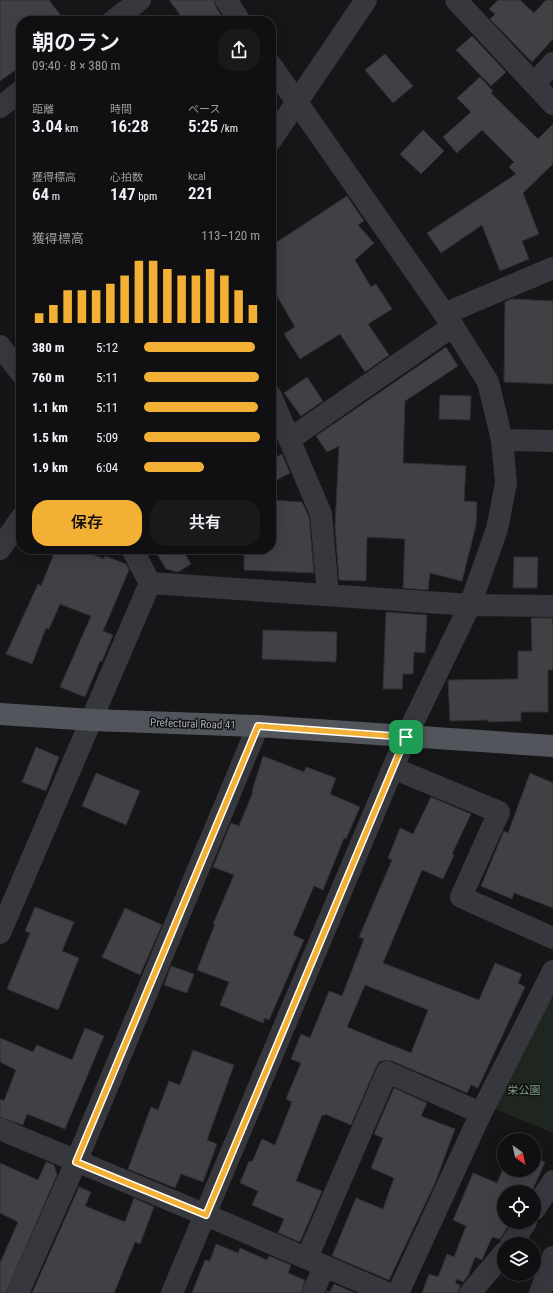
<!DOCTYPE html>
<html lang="ja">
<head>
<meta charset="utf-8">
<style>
  :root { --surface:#101012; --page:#19191b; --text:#f1f3f6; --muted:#9c9d9f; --line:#303032; --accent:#f2b134 }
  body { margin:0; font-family:"Roboto Condensed","Noto Sans JP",sans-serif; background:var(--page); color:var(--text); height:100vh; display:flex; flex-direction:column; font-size:15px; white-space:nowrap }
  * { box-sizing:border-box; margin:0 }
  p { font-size:13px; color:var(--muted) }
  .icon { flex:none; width:22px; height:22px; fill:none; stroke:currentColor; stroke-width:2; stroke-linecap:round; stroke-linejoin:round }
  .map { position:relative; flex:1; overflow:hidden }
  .details { position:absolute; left:16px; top:16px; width:260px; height:538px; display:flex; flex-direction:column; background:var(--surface); border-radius:16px; box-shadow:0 4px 16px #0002,0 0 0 1px var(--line) }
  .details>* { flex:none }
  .needle { width:26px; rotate:147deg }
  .tools { position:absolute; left:497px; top:1133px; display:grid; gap:8px }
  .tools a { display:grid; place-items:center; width:44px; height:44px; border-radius:50%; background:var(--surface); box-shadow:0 4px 16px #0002,0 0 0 1px var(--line); font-size:20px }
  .pin { position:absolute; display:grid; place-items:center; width:34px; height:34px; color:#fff; margin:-17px; border-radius:8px; box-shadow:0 2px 6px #0006 }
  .round { display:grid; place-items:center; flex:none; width:42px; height:42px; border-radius:16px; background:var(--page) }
  .summary { display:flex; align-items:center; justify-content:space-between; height:68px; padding:0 16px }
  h1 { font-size:22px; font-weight:600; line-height:30px }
  .metrics { display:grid; grid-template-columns:repeat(3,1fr); gap:6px; height:68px; padding:4px 16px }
  .metrics div { display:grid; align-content:center }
  .metrics b { font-size:17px; font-weight:600 }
  .metrics small { font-size:11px; font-weight:400 }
  .metrics p { font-size:11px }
  .chart { height:112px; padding:8px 16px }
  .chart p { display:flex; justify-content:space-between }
  .chart svg { width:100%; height:72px; margin-top:4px; stroke:var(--accent); stroke-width:6 }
  .action { display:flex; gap:8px; margin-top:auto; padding:8px 16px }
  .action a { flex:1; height:46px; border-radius:16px; background:var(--accent); color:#111; font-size:16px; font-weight:600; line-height:46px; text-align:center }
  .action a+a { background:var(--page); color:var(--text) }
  ul { padding:0 16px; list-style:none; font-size:13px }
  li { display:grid; grid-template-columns:64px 48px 1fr; align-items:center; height:30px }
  li i { height:10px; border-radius:5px; background:var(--accent) }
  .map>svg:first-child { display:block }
</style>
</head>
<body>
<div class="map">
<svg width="553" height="1293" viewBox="0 0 553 1293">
  <rect width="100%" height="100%" fill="#161618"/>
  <path fill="#1e261f" d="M553,971V1133L485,1105Z"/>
  <path fill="#404145" stroke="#303034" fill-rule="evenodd" d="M0,0H49L65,21H21V66L0,81Z
    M169,0H214L216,7L225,21H185Z
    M498,0H520L534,13L546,0H553V39L532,62L490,19L495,14L489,9Z
    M472,36L506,72L491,86L456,50Z
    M385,54L413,86L393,103L365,70Z
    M480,77L493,91L491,93L538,139L553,124V164L523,193L539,234L522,241L529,259L500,271L482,225L441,253L427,233L516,174L509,167L514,162L482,130L457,153L443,137L471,112L457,98Z
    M423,130L444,151L421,174L400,154Z
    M347,196L364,221L358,225L374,243L355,260L371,287L376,284L392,309L368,324L389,355L365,372L340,334L300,359L284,334L295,327L274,291L278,289L271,278V246Z
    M511,299L553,301V384L504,382L505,302Z
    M446,347L458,366L405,401L403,463L466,466L464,501L477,502L476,525L462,581L430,573L428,590L403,588L405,539L367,537L366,581L339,580L335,526L339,446L327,452L316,436Z
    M307,377L323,401L301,416L284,393Z
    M440,395L471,396L470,420L439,419Z
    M282,454L290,473L271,483V460Z
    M271,500L302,502L309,517L314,573L244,570V549H271Z
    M56,549H77L104,559L105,556L126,564L129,570L103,631L113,635L102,661H100L85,697L60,687L91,616L60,604L49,629L46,628L32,664L6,654L38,584L41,586Z
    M154,549H182L191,564L178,572L166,569Z
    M514,557H538L537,588H513Z
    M386,612L427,615L425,653L414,652L413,674H403L402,689H383Z
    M531,618H552L553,625V670H548V712H521V721L488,722V720L450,721L448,680L518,679V651H532Z
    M263,630L337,632L336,662L262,659Z
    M36,747L59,757L46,791L22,782Z
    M263,756L304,772L306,767L336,778L330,794L360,807L346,839L344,838L323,890L314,886L293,935L304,940L269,1020L265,1018L263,1023L220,1005L229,982L197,970L215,924H213L234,875L213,867L231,823L239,826L253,792L252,791Z
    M96,773L140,791L126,825L82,806Z
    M530,773L553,783V908L514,893L512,899L481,886L504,831L508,833Z
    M431,797L471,814L452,854L454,855L443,879L422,870L383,963L479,1000L495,963L522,974L518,983L525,987L478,1088L471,1085L467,1093L392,1061L385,1060L379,1062L376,1067L351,1125L325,1114L324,1116L322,1115L296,1181L322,1191L300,1242L278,1233L284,1219L252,1205L258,1191L240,1183L249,1161L252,1162L262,1139L275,1145L292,1102L286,1099L301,1063L291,1059L301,1034L310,1038L329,991L342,996L364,939L359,937L392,860L388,858L400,828L413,834ZM365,985L428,1010L411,1053L347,1027Z
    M35,907L74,922L62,951L79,958L58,1010L7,989L30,933L25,931Z
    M125,908L162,925L140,975L102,957Z
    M171,966L194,974L187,993L164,985Z
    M85,1028L104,1036L65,1129L27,1114L23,1125L0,1117V1099L4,1101L16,1070L0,1062V1038L33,1052L37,1045L72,1060Z
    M193,1050L234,1065L207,1140L217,1144L203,1182L181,1174L175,1188L128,1169L151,1107L158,1110L169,1081L180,1085Z
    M394,1088L427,1103L421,1116L455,1129L435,1183L389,1280L332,1256L356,1198L383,1209L394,1178L371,1168L383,1138L374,1134Z
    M534,1158L545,1162L533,1189L531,1192H504V1222H511L500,1239L492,1237L482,1260L475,1257L468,1276L463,1282L457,1279L455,1283L460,1285L458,1293H422L429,1274L438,1277L447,1254L454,1257L466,1226L453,1220L473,1173L497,1183L504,1167V1170H534Z
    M46,1162L54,1165L57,1175L6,1293H0V1263L18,1222L0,1213V1163L38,1180Z
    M79,1187L91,1192L85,1206L125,1222L134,1198L154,1207L140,1244L135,1242L114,1293H32Z
    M216,1244L238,1253L240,1248L267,1260L269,1256L291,1265L288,1273L305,1280L301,1293H192L205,1260L210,1261Z
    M334,1284L355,1293H326L327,1291L330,1292Z"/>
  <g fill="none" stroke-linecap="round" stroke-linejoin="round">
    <path stroke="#37383d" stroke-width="22" d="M226,0L240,21
      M456,0L553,104
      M113,21L140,0
      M534,84L553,63
      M0,107L21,91
      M271,140L366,0
      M444,314L553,268
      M0,346L21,373
      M271,396L321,514L328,595
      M290,439L453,326
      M502,440L553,441
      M0,549L21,518
      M132,549L150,583
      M150,583L470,605L553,606
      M393,768L499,812L461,897L553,938
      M0,933L150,583
      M0,1129L206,1215L387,1293
      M534,1210L553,1181
      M511,1244L526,1222
      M307,1258L387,1072L481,1113
      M18,1293L76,1162L258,726
      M172,1293L406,737L470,605L497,529L506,483L502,440L488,382L453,326L271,65
      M313,1293L324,1266
      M398,1293L481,1113L553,971
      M470,1293L504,1253
      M540,1293L553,1257"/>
    <path stroke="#53555c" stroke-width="22" d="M0,714L93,720L258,726L553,746"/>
  </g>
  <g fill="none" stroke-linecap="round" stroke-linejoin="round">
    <g stroke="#fff" stroke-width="8">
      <path id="route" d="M258,726L406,737L206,1215L76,1162Z"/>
    </g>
    <use href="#route" stroke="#f2b134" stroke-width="5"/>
  </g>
  <g text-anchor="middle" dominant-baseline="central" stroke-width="3" stroke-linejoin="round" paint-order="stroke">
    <g font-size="11" fill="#a8adb8" stroke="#111113">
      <text transform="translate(193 724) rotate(2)">Prefectural Road 41</text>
    </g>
    <g font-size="11" fill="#7fa381" stroke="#111113">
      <text x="524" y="1090">栄公園</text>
    </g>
  </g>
</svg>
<div class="tools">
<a><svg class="needle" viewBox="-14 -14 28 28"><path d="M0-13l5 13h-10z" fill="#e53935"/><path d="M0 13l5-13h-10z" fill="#9c9d9f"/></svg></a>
<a><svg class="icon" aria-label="locate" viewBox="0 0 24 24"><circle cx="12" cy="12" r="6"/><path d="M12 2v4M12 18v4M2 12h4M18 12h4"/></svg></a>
<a><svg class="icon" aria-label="layers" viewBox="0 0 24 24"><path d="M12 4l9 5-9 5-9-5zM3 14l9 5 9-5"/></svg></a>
</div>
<div class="pin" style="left:406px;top:737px;background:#1e9e55"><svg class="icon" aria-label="arrive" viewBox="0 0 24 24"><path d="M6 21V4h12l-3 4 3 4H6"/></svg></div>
<section class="details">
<div class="summary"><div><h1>朝のラン</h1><p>09:40 · 8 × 380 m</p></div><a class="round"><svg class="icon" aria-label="share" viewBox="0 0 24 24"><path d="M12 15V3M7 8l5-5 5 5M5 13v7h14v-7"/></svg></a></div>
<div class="metrics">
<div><p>距離</p><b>3.04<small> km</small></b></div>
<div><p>時間</p><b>16:28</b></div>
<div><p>ペース</p><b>5:25<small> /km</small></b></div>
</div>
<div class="metrics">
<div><p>獲得標高</p><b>64<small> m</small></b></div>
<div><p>心拍数</p><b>147<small> bpm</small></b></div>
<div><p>kcal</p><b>221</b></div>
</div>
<div class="chart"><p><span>獲得標高</span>113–120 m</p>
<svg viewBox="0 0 160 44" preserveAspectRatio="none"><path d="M5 44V38M15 44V33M25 44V24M35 44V24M45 44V24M55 44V20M65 44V15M75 44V6M85 44V6M95 44V11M105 44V15M115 44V15M125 44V11M135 44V15M145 44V24M155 44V33"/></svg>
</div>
<ul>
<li><b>380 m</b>5:12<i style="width:96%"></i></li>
<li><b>760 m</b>5:11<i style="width:99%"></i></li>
<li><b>1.1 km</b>5:11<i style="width:98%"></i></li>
<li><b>1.5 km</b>5:09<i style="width:100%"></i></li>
<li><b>1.9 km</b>6:04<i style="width:52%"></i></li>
</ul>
<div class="action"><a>保存</a><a>共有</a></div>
</section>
</div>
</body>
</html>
